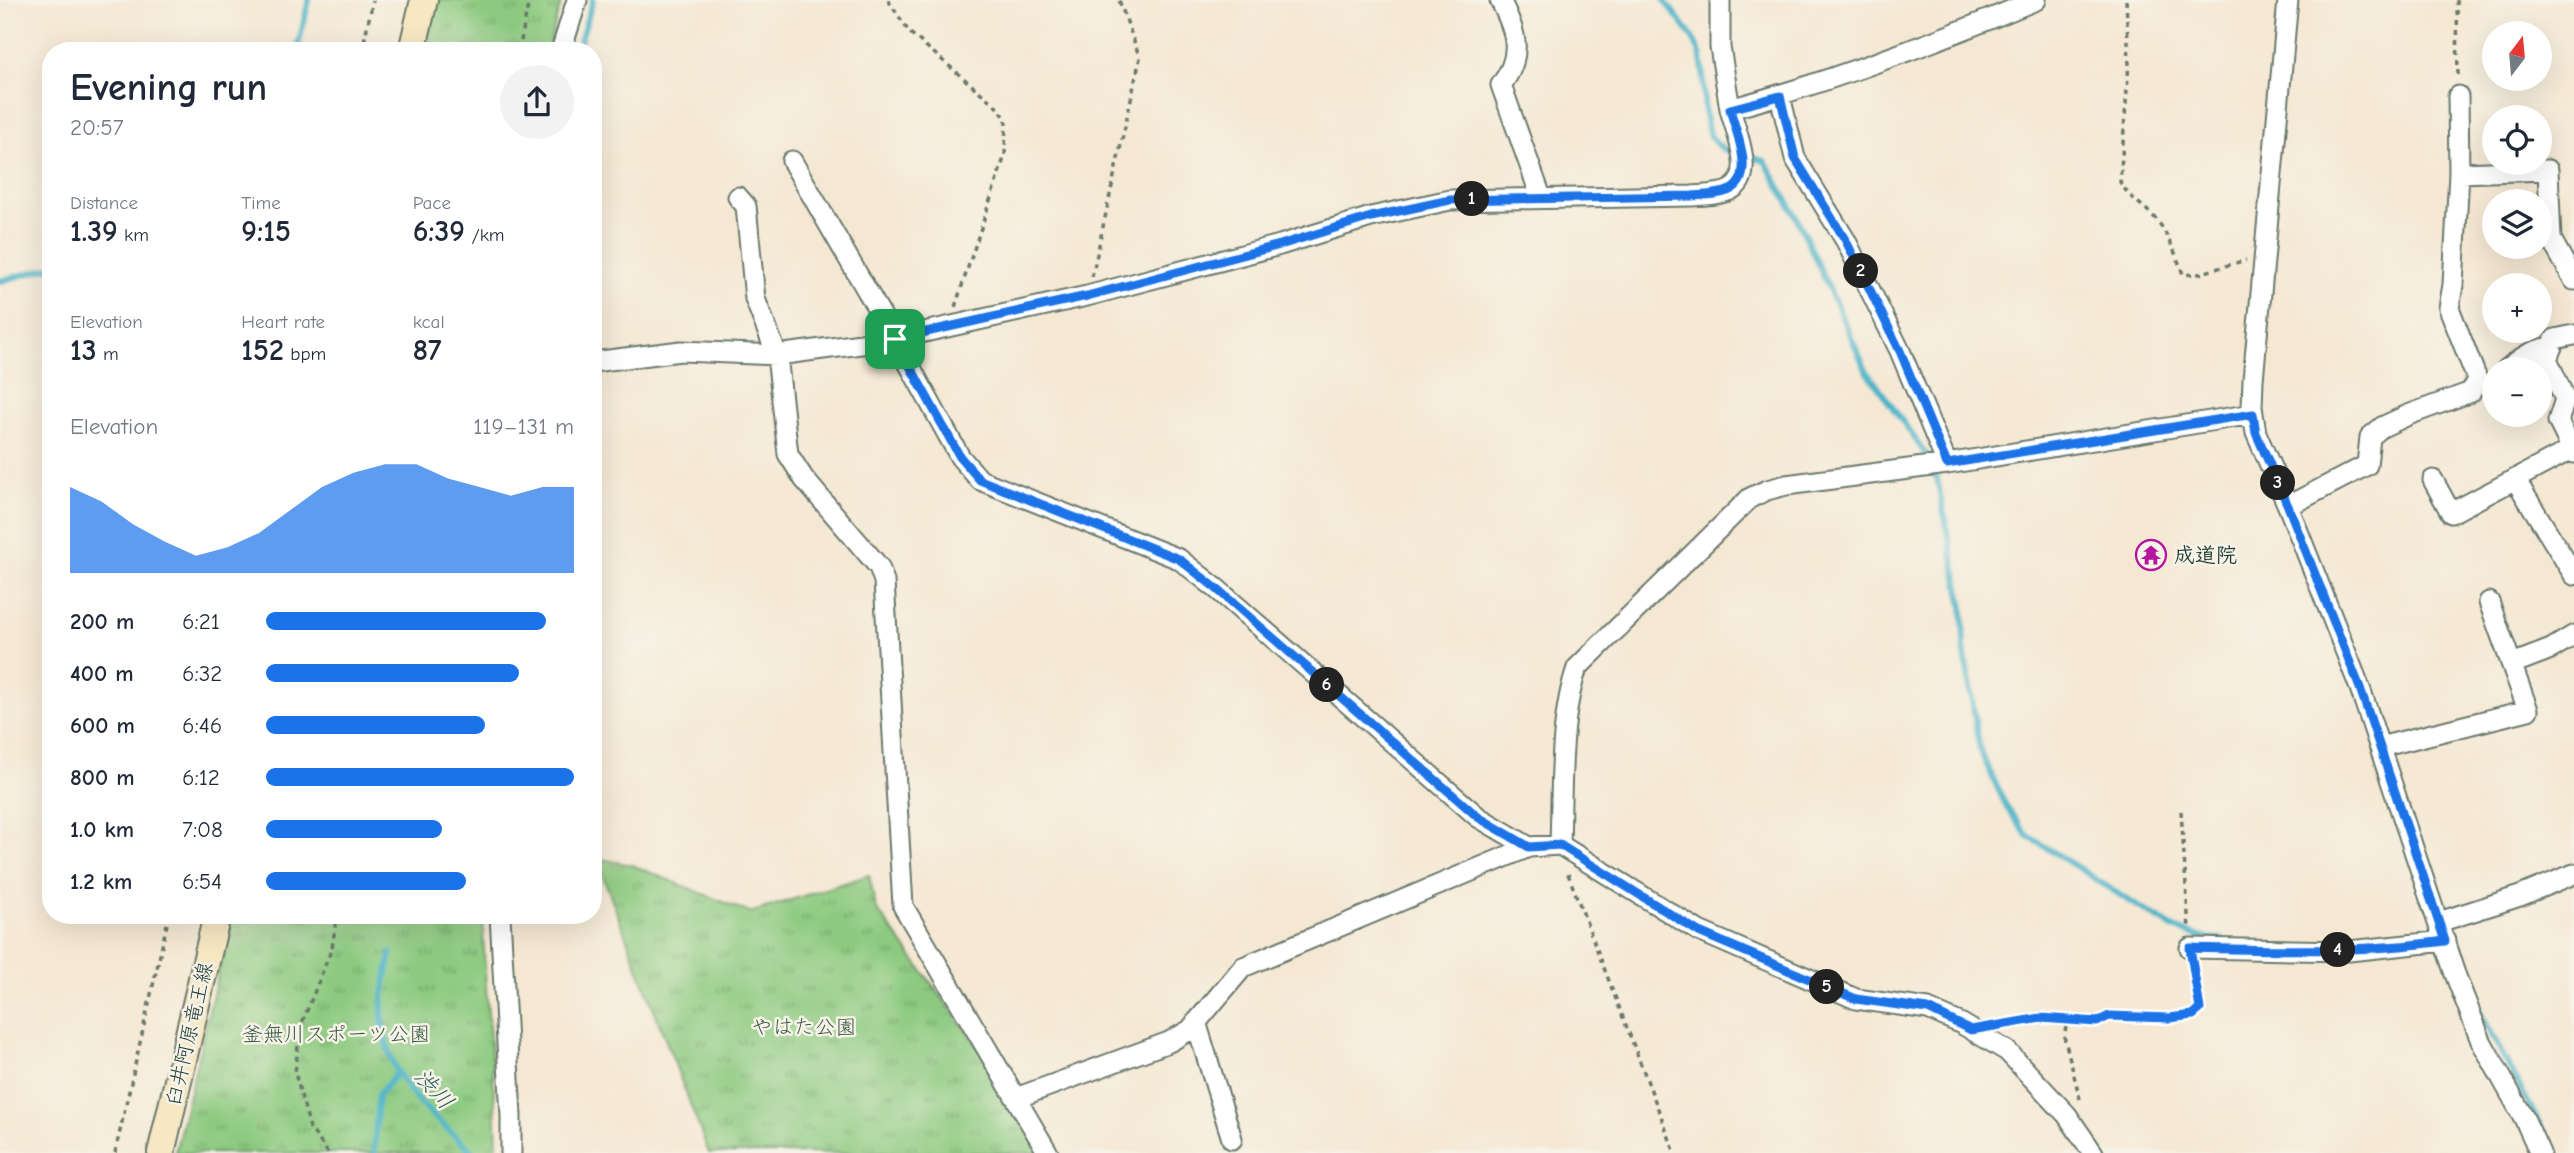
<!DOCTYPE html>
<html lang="en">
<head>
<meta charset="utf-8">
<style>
  :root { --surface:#fff; --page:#f2f2f3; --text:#1f2937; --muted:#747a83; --accent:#1a73e8 }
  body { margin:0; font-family:"Comic Neue","Klee One",sans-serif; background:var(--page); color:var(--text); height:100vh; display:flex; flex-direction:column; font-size:26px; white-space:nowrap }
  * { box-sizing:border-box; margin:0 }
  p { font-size:23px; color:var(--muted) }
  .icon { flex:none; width:38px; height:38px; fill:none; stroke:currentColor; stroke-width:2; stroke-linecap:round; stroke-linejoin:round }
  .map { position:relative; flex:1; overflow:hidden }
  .side { position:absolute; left:42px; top:42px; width:560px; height:882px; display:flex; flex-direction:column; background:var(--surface); border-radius:28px; box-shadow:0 7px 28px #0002 }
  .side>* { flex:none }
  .needle { width:46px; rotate:16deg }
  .fabs { position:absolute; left:2482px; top:21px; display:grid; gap:14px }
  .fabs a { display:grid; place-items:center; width:70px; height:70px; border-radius:50%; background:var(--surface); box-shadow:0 7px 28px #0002; font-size:35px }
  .pin { position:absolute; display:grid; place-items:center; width:60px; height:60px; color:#fff; margin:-30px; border-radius:14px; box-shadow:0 4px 10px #0006 }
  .km { position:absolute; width:35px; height:35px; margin:-18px; border-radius:50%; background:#222; color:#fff; font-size:19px; line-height:35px; text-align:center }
  .round { display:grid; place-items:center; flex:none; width:74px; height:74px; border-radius:37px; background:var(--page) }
  .summary { display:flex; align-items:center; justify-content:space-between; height:119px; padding:0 28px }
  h1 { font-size:38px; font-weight:700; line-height:52px }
  .stats { display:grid; grid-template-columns:repeat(3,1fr); gap:10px; height:119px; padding:7px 28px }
  .stats div { display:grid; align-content:center }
  .stats b { font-size:30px; font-weight:700 }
  .stats small { font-size:19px; font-weight:400 }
  .stats p { font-size:19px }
  .chart { height:196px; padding:14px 28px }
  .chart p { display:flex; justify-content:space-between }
  .chart svg { width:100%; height:126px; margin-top:7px; fill:var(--accent); opacity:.7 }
  ul { padding:0 28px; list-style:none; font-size:23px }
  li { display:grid; grid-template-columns:112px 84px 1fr; align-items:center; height:52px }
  li i { height:18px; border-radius:9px; background:var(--accent) }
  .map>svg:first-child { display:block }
</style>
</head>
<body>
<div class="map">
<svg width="2574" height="1153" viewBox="0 0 2574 1153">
  <defs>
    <pattern id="grass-tufts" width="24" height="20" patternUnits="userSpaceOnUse" patternTransform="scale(1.75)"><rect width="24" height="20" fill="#8dca80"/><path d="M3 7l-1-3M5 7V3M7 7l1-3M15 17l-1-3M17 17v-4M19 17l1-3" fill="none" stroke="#73a56a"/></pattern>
  </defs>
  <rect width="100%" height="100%" fill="#f7f3e8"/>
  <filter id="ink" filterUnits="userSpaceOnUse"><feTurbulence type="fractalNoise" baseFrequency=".0143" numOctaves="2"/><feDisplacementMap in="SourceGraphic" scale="14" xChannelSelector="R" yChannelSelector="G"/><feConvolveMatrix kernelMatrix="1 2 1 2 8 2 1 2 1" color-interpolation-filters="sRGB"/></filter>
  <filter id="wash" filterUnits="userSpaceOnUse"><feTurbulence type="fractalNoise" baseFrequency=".00686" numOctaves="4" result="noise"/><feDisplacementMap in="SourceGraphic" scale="28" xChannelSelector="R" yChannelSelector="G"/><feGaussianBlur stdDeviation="1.57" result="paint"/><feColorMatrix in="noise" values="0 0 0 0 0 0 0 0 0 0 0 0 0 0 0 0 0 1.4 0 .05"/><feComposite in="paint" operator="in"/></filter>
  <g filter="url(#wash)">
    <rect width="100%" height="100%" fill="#f5e8d3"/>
    <path fill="url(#grass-tufts)" stroke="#56845a" stroke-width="2" d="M436,0H562L547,51H425Z
      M596,858L632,865L750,913L869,875L876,908L1016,1098L1045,1153H709Z
      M232,915H483C483,995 496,1073 497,1153H175Z"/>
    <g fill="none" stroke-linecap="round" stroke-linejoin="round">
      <path stroke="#4ab3c8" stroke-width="6" d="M1664,0C1674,14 1696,38 1700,54C1708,79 1697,130 1719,146C1730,155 1752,157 1765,161L1797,218L1866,370L1930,460L1937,479L1963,607L1964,648L1980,751L2007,808L2027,835L2131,902L2174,928L2204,938L2222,939
        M297,51L309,0
        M577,51L593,0
        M0,281L51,267
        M2448,922L2466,977
        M2331,942L2419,932L2437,926
        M391,953C388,972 381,994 382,1013C385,1082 427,1110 474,1153
        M2477,1007L2555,1153
        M374,1153L378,1095L397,1073"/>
    </g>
  </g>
  <g filter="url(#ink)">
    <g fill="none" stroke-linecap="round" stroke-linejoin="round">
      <g stroke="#6a796c" stroke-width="23">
        <path id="street" d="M1500,0C1516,31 1524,55 1501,85L1541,197
          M1720,0V47L1730,109C1834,81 1936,42 2036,0
          M2288,0L2253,380L2252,407L2256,433L2288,506L2360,688L2455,974L2481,1041L2524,1118L2540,1153
          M561,51L577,0
          M1780,96L1795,158L1846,241L1900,351L1947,464
          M792,161L895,339L960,457L980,480L1179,559L1217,589L1478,817L1529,847
          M2459,173L2548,170L2551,239L2574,280
          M738,197L746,206L755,299L777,355L788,454L804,479L879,567L884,581L903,906L1048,1153
          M2574,335L2555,339L2547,359L2565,399L2558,421L2574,453
          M593,362L681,351L777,355L884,341L1087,296L1280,245L1371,217L1450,200L1692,196C1704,195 1720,195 1730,190C1757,177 1735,130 1730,109
          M2507,369C2522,357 2533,349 2552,347
          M2515,479L2574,575
          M2433,480L2451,513L2572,449
          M2288,506L2367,465L2370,437L2382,427L2408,415L2471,392L2477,379L2449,308L2453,285L2459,173L2458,96
          M2512,664L2551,649L2574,635
          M2380,747L2528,710L2489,602
          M1560,845C1562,790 1559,720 1577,668L1750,498L1767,490L1786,485L1947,464L2253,414
          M500,915L511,1116V1153
          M2439,922L2520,896L2574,874
          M2190,948L2349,951L2445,941
          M1196,1022L1232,1139
          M1016,1098L1169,1042L1190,1030L1243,967L1529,847L1560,845L1699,931L1856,999L1928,1009L1962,1024L2007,1051L2067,1115L2093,1153"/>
      </g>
      <g stroke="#6a796c" stroke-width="30">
        <path id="secondary" d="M412,51L424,0
          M161,1153L217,915"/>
      </g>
      <path stroke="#6a796c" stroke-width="3.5" stroke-dasharray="5 5" stroke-linecap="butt" d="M888,0L909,32L994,104L1006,118L1005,155L955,307
        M2126,0L2129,63L2120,182C2129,198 2143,205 2155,218C2168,233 2176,255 2183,274L2195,275L2246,260
        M2457,0L2458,80
        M362,51L373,0
        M519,51L529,0
        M1092,277L1140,58L1119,0
        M2181,811L2189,930
        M1568,874L1675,1153
        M2001,1024L2041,1018L2073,1020
        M2080,1099L2064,1036L2066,1027L2074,1020L2097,1022L2109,1016L2169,1018L2193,1015L2200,1009L2193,966
        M115,1153L169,915
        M328,1153L310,1128L295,1073L300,1028L332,948L337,915"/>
      <use href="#street" stroke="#fff" stroke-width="19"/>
      <use href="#secondary" stroke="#f7e8c3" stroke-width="26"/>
    </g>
  </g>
  <g fill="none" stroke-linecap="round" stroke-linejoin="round" filter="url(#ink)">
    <g stroke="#fff" stroke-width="14">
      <path id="route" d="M1780,96L1795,158L1846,241L1900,351L1947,464L2253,414L2256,433L2288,506L2360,688L2445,941C2360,953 2276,950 2190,948L2200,1009L2193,1015L2169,1018L2109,1016L2097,1022L2041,1018L1971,1030L1928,1009L1856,999L1699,932L1560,845L1529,847L1478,817L1217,589L1179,559L980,480L960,457L895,339L1087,296L1280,245L1371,217L1450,200L1692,196C1704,195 1720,195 1730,190C1757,177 1735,130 1730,109Z"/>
    </g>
    <use href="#route" stroke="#1a73e8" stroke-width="9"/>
  </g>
  <defs>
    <g id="temple-ring" transform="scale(1.575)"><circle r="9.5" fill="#f7f3e8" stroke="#b5179e" stroke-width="1.5"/><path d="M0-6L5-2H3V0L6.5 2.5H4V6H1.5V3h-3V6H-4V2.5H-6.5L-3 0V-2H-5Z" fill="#b5179e"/></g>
  </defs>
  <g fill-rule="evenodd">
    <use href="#temple-ring" x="2151" y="555"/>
  </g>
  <g text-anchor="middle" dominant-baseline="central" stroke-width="5" stroke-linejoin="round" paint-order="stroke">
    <g font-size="21" font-weight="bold" fill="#1f3d34" stroke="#f7f3e8" text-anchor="start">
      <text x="2174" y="555">成道院</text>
    </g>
    <g font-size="21" fill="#355943" stroke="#f7f3e8">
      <text x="804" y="1027">やはた公園</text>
      <text x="336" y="1034">釜無川スポーツ公園</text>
    </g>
    <g font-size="21" fill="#1f3d34" stroke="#f7f3e8">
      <text transform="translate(189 1034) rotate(-77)">臼井阿原竜王線</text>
    </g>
    <g font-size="23" font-style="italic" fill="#2a5a59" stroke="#f7f3e8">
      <text transform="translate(434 1089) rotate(48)">渋川</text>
    </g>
  </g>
</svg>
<div class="fabs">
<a><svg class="needle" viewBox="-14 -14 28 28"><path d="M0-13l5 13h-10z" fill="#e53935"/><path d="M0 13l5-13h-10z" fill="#747a83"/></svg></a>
<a><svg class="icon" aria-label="locate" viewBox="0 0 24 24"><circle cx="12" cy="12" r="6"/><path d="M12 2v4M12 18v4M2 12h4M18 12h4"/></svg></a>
<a><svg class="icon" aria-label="layers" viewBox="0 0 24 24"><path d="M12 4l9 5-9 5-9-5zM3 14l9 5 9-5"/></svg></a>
<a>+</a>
<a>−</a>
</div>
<div class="pin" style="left:895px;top:339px;background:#1e9e55"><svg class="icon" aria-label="arrive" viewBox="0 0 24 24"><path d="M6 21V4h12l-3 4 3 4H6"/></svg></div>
<b class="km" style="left:1472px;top:199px">1</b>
<b class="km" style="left:1861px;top:271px">2</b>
<b class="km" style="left:2278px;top:483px">3</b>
<b class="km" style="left:2338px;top:950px">4</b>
<b class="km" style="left:1827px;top:987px">5</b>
<b class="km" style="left:1327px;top:685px">6</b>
<section class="side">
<div class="summary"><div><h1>Evening run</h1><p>20:57</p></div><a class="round"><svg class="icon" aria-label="share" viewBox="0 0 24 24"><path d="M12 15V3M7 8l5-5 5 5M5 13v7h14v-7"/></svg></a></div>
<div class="stats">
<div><p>Distance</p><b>1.39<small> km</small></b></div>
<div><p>Time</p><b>9:15</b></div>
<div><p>Pace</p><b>6:39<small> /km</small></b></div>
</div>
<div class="stats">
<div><p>Elevation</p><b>13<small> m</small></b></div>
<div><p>Heart rate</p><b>152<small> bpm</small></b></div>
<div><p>kcal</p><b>87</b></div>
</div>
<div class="chart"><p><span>Elevation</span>119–131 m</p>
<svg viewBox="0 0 160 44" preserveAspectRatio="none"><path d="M0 44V14L10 19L20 27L30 33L40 38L50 35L60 30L70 22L80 14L90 9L100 6L110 6L120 11L130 14L140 17L150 14L160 14V44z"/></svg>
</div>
<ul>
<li><b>200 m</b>6:21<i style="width:91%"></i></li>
<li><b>400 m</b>6:32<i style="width:82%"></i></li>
<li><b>600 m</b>6:46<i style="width:71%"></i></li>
<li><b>800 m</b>6:12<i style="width:100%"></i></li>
<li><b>1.0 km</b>7:08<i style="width:57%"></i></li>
<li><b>1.2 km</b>6:54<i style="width:65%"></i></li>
</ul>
</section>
</div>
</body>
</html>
